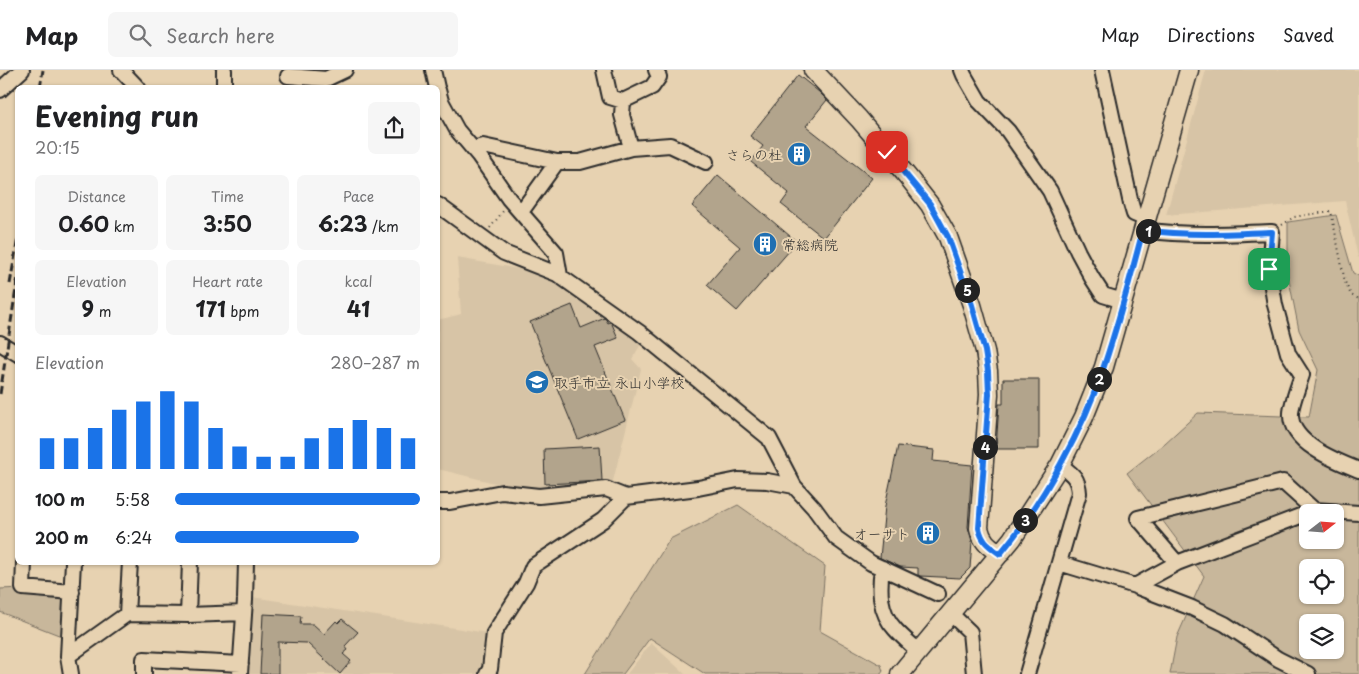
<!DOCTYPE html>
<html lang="en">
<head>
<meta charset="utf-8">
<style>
  :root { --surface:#fff; --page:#f6f6f6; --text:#202124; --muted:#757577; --line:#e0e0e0; --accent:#1a73e8 }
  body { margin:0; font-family:"Playpen Sans","Klee One",sans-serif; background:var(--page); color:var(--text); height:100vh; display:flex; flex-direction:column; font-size:19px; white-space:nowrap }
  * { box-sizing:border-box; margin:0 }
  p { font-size:16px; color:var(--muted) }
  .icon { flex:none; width:28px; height:28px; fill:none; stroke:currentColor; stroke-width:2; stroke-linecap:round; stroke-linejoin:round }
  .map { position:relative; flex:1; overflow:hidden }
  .drawer { position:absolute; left:15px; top:15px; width:425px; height:480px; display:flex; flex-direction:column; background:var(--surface); border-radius:8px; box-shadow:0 1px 4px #0004 }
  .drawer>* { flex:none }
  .needle { width:32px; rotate:73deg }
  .fabs { position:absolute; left:1299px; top:434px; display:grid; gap:10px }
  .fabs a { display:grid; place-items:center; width:45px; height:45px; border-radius:8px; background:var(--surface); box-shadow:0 1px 4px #0004; font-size:25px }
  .pin { position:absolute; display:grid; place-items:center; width:42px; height:42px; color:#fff; margin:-21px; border-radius:10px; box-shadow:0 2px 8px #0006 }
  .km { position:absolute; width:25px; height:25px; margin:-12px; border-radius:50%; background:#222; color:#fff; font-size:14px; line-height:25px; text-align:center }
  .round { display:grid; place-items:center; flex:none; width:52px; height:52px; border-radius:8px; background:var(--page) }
  .headline { display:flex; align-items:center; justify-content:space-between; height:85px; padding:0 20px }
  h1 { font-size:28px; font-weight:700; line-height:38px }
  .stats { display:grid; grid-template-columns:repeat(3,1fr); gap:8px; height:85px; padding:5px 20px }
  .stats div { display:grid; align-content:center; border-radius:8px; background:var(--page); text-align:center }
  .stats b { font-size:21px; font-weight:700 }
  .stats small { font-size:14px; font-weight:400 }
  .stats p { font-size:14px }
  .chart { height:140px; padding:10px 20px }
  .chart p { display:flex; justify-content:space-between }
  .chart svg { width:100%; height:90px; margin-top:5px; stroke:var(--accent); stroke-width:6 }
  ul { padding:0 20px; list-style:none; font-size:16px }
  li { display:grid; grid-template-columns:80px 60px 1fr; align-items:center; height:38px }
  li i { height:12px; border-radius:6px; background:var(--accent) }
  header { display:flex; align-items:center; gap:30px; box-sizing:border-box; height:70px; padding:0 25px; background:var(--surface); border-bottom:1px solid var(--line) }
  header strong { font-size:24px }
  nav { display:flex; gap:28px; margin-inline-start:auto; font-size:18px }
  .search { width:350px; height:45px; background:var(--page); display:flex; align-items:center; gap:12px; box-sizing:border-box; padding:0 18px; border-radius:8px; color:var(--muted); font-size:19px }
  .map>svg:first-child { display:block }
</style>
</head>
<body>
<header>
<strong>Map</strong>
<div class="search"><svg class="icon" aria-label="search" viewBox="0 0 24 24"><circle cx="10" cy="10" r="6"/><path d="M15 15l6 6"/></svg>Search here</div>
<nav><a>Map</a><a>Directions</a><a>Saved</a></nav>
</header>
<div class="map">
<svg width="1359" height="604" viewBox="0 0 1359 604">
  <rect width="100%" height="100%" fill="#e7d2b1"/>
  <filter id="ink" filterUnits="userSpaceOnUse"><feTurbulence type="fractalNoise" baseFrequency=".02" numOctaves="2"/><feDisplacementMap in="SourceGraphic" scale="10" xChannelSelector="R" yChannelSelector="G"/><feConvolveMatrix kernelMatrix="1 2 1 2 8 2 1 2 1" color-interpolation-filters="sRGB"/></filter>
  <g filter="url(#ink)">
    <path fill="#d7c4a6" d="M1206,0H1359V188L1358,187L1345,131L1166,145Z
      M457,188L537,202L575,220L641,274L632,289L641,299L612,415L527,421L438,399V250L461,244Z
      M252,527L487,563L479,604H246Z
      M651,573L685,604H627Z"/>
    <path fill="#c8b79b" stroke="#7a7163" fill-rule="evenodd" d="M1336,145L1353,203L1359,206V604H1170L1177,567L1204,506L1127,403L1165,373L1198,343L1309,347L1318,300L1299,260L1288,205V152ZM1308,442H1335V470H1308ZM1308,498H1335V525H1308ZM1308,552H1335V580H1308Z
      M738,435L825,496L820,561L881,595L883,601L881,604H705L650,568L623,604H585L670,469Z
      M23,518L72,522L69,569L0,542V519Z"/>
    <path fill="#b2a48c" stroke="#2b2b2b" d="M798,5L819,22L827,30L806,56L872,108L824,168L781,134L789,123L751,92L763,76L750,66Z
      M718,105L797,172L737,241L707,215L740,177L692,136Z
      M572,235L581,258L605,248L608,253L610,252L612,254L618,268L595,277L625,350L578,369L530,252Z
      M1003,309H1039V379H996L999,334H1003Z
      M600,376L602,411L545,414L544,379Z
      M898,376L934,380L933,391L972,395L968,457L972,471L970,498L960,508L920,506L918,505V498L900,497L880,488L885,436Z
      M263,544L301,546L300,554H313L324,564L336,551L338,553L342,549L358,562L345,576L348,580L343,584L351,591L340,604L307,573L278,572V604H260Z"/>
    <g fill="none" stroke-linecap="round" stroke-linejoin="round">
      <g stroke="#2b2b2b" stroke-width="18">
        <path id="minor" d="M121,0L138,18
          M433,0L437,18
          M604,0L610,27L623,31
          M962,0L964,5L979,31L1008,61L1050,121L1078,182L1092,208L1103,225L1123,231
          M1102,0L1131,134L1134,144L1146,149
          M288,6L326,9L345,0
          M224,18V0
          M0,20L22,0
          M438,20L441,31L457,60L479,86L509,129L556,183L560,206
          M631,78L622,45L623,31L652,17L659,7L656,0
          M473,79L483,76L557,92L521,142
          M557,92H580L631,78L670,75L706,92
          M438,135L504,183L557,204L639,262L769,368L794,416
          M1143,160C1186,166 1228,164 1272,162L1269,199L1275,235L1288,283L1302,305C1299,314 1291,335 1291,343C1289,373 1336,391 1359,400
          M0,273L18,284
          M438,432H450L502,422L539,426L606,419L626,427L698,418L738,410L767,411L794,416L814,438L836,468L871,493L938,524
          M1309,442L1314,440L1359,443
          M24,492L23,518L72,522
          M1059,493L1135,516L1177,493L1308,443
          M1177,493L1138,448L1283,412L1314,440
          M882,498C879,520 879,542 895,559C902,567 911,574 918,581
          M1135,516L1192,538L1225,554L1278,589L1308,604
          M950,543L970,562L974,604
          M127,544L130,492
          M188,545L190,492
          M68,586L73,492
          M71,604L68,586L127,544L188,545L244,543
          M144,604V589L241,594
          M240,604L245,530L246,492
          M487,604L490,599L494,563L526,513L533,496L603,450L626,427
          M1027,604L1079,423C1078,407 1072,404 1060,395"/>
      </g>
      <g stroke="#2b2b2b" stroke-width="21">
        <path id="major" d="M813,0L859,49L908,107L930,135L948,167L972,235L985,281L988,301L989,324L979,458C982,472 989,476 1000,484
          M900,604L1012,469L1060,395L1084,347L1104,297L1189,0"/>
      </g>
      <path stroke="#2b2b2b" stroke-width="2" stroke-dasharray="1 4" stroke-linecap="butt" d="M1282,155L1294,147L1331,141L1345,212L1351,225L1359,229
        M490,158L504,140"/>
      <use href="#minor" stroke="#e7d2b1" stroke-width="14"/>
      <use href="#major" stroke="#e7d2b1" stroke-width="18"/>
      <path stroke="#2b2b2b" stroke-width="3" stroke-dasharray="8 4" stroke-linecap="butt" d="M40,18L43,0
        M10,214L18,168
        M0,324L18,206"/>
    </g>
  </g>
  <g fill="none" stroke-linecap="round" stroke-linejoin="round" filter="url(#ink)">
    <g stroke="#fff" stroke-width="10">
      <path id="route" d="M887,82L930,134L948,167L972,235L985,281L988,301L989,324L979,458C982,472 989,476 1000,484C1043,432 1083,361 1104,296C1119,251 1131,206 1143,160C1186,166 1228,164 1272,162L1269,199"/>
    </g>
    <use href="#route" stroke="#1a73e8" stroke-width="6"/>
  </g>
  <defs>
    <g id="building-disc" transform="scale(1.25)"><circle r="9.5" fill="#1f6fb2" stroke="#e7d2b1"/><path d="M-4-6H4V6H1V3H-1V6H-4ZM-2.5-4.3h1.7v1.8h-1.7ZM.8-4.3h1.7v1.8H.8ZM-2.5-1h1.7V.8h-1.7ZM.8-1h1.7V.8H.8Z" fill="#fff"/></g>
    <g id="school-disc" transform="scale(1.25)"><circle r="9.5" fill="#1f6fb2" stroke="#e7d2b1"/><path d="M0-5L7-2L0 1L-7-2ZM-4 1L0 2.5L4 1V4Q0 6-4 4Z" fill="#fff"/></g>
  </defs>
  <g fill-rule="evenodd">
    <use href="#building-disc" x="799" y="84"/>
    <use href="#building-disc" x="765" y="174"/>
    <use href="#school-disc" x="537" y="312"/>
    <use href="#building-disc" x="928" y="463"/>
  </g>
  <g text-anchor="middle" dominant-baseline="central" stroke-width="4" stroke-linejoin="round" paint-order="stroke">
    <g font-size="14" fill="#2b2b2b" stroke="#e7d2b1" text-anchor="end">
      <text x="782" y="84">さらの杜</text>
      <text x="782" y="174" text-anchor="start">常総病院</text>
      <text x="554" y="312" text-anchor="start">取手市立 永山小学校</text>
      <text x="910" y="463">オーサト</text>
    </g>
  </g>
</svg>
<div class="fabs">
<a><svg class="needle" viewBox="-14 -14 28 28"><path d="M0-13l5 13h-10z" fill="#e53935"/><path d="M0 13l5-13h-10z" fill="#757577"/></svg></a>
<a><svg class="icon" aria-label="locate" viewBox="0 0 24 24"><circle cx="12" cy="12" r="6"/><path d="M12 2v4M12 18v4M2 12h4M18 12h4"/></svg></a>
<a><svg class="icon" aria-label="layers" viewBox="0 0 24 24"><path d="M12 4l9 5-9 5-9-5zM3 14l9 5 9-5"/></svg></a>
</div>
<div class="pin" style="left:1269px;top:199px;background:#1e9e55"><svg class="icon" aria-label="arrive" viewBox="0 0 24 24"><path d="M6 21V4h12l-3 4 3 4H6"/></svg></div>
<div class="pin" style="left:887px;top:82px;background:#d93025"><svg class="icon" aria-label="check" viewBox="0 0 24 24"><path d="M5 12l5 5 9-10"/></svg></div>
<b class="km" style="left:1148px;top:161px">1</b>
<b class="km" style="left:1099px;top:309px">2</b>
<b class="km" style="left:1025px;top:450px">3</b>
<b class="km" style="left:985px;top:377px">4</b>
<b class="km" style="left:967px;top:220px">5</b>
<section class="drawer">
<div class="headline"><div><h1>Evening run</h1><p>20:15</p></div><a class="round"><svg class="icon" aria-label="share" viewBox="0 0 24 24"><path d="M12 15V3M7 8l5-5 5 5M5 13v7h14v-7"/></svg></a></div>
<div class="stats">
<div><p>Distance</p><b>0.60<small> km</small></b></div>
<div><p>Time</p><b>3:50</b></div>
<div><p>Pace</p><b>6:23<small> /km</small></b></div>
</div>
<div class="stats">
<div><p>Elevation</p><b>9<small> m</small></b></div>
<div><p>Heart rate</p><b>171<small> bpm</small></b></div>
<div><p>kcal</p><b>41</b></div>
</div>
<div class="chart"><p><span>Elevation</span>280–287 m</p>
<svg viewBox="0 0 160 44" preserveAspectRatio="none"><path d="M5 44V29M15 44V29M25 44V24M35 44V15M45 44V11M55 44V6M65 44V11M75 44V24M85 44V33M95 44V38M105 44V38M115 44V29M125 44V24M135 44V20M145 44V24M155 44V29"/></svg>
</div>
<ul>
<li><b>100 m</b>5:58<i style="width:100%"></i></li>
<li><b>200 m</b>6:24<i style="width:75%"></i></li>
</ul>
</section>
</div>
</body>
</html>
